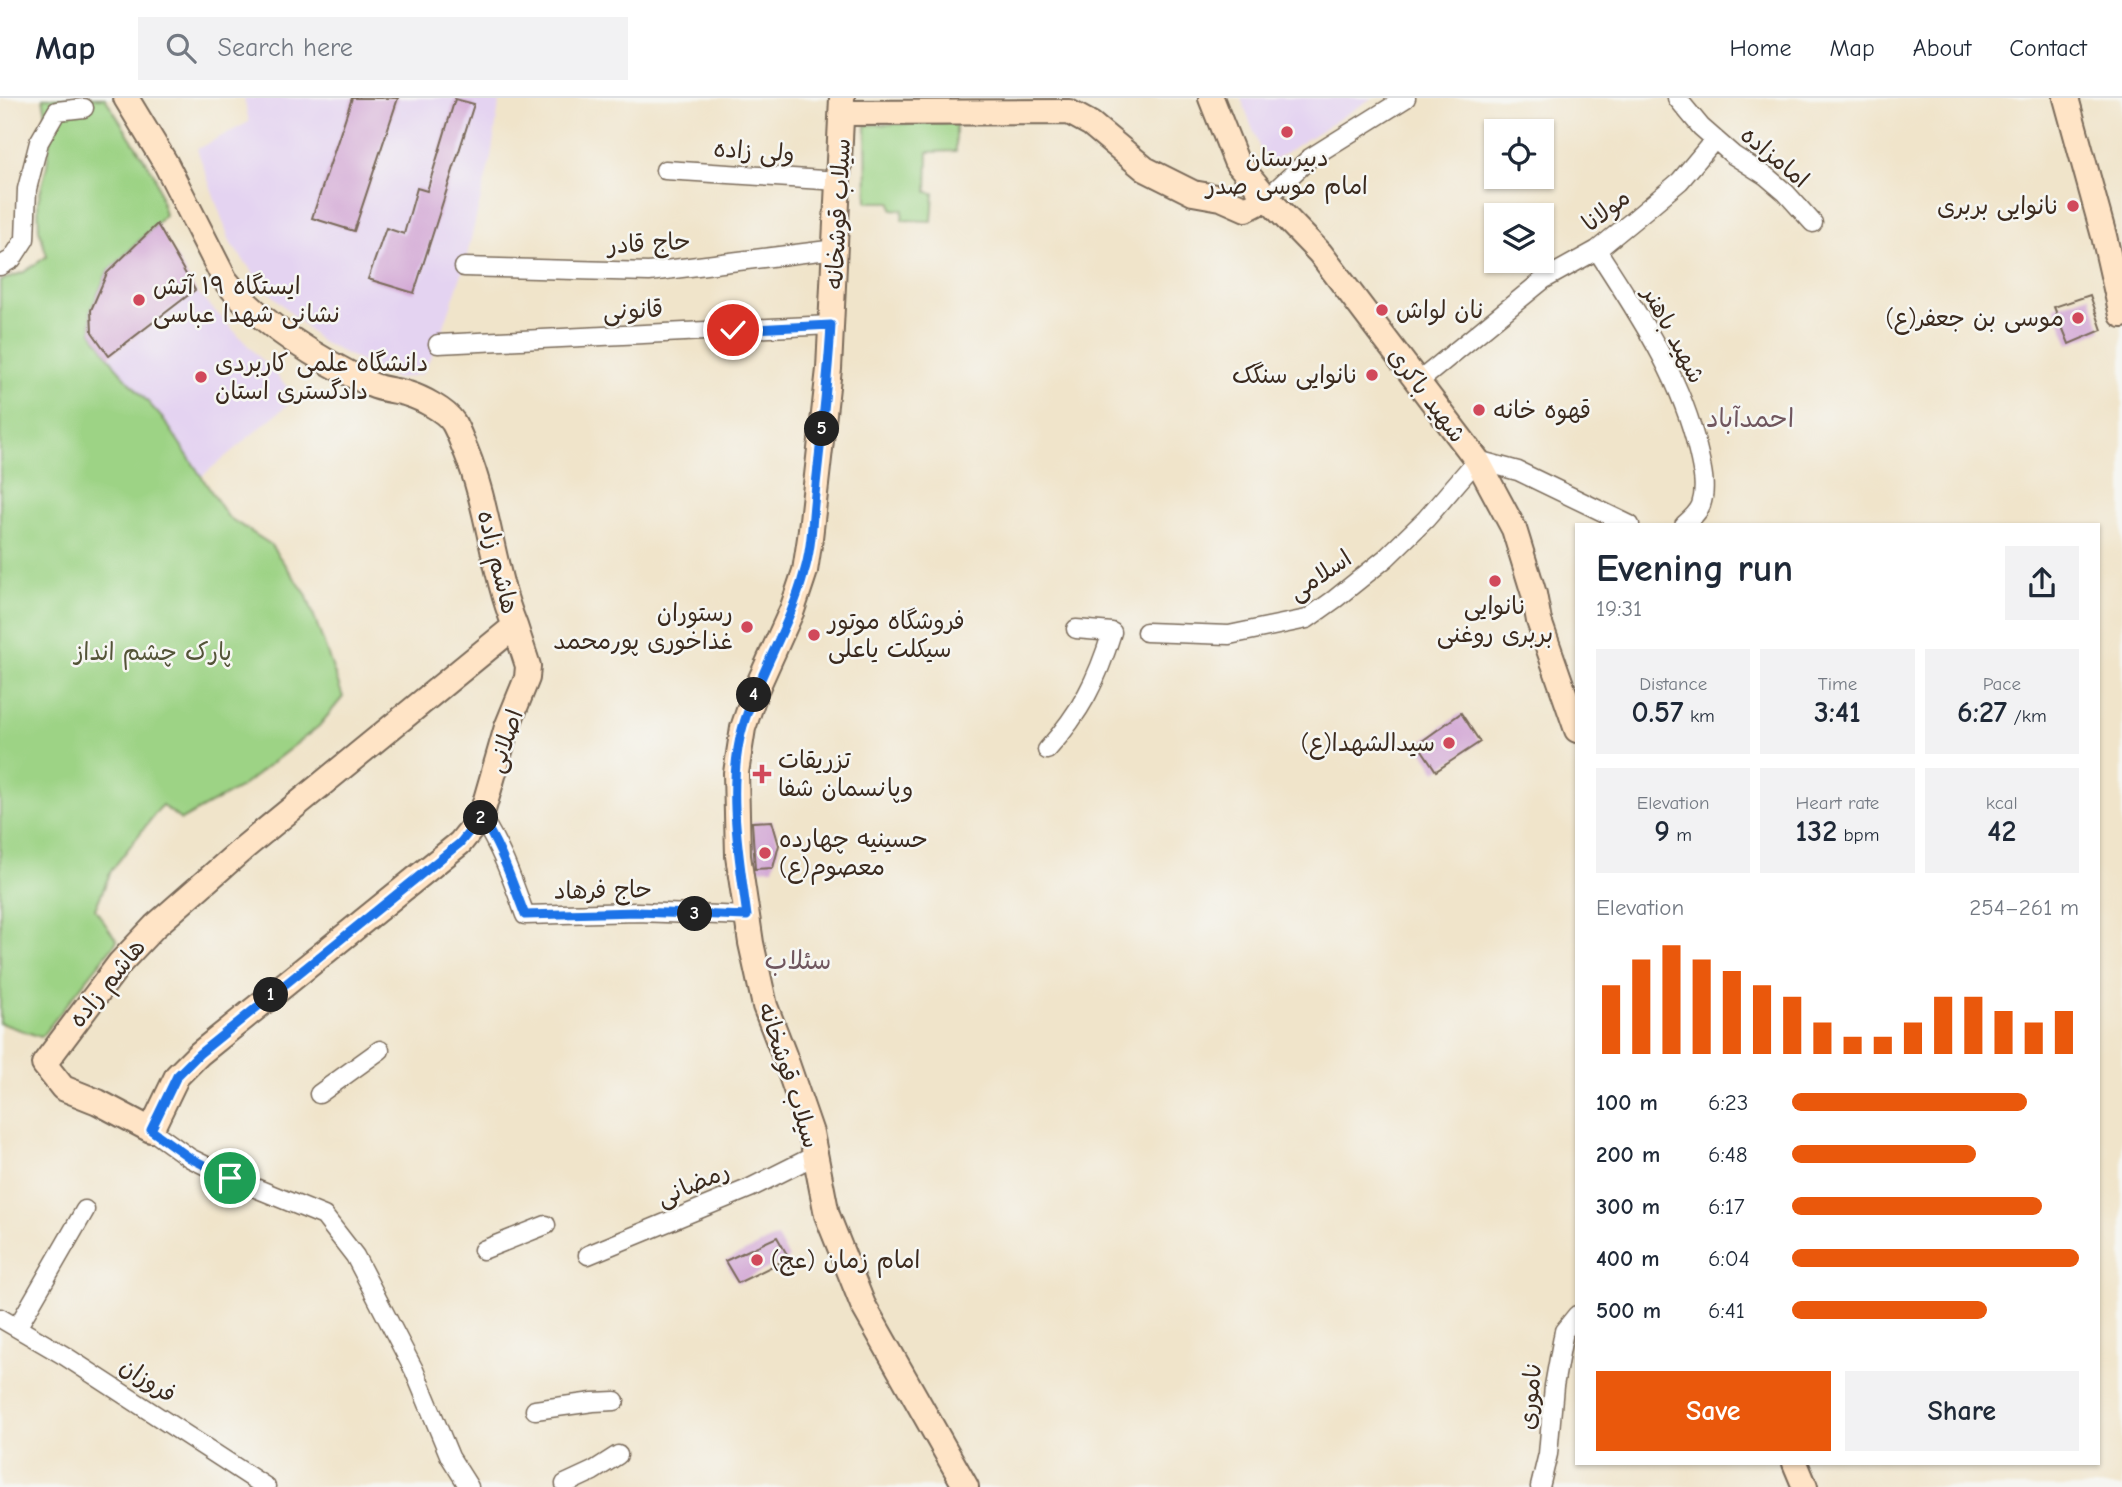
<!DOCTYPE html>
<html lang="en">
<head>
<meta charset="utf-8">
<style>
  :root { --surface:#fff; --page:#f2f2f3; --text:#1f2937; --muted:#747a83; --line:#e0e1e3; --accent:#ea580c }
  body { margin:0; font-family:"Comic Neue","Playpen Sans Arabic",sans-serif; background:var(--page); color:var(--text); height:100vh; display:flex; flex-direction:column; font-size:26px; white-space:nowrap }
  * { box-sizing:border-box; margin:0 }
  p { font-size:23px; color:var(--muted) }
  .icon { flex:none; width:38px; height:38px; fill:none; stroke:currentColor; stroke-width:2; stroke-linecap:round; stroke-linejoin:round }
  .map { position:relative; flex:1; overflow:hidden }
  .panel { position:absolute; left:1575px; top:425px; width:525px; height:942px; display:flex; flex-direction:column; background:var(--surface); border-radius:0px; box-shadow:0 2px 5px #0004 }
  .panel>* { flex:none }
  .controls { position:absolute; left:1484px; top:21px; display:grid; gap:14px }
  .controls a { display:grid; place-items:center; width:70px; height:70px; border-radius:0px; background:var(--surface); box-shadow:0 2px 5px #0004; font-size:35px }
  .pin { position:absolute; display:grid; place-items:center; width:60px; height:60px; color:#fff; margin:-30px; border:4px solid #fff; border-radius:50%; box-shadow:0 2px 7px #0007 }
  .km { position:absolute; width:35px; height:35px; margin:-18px; border-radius:50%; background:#222; color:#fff; font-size:19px; line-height:35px; text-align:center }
  .round { display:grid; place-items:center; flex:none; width:74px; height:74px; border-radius:0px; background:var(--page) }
  .headline { display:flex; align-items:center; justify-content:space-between; height:119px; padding:0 21px }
  h1 { font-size:38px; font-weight:800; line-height:52px }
  .metrics { display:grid; grid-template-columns:repeat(3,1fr); gap:10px; height:119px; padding:7px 21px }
  .metrics div { display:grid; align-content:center; border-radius:0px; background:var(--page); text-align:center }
  .metrics b { font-size:30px; font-weight:800 }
  .metrics small { font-size:19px; font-weight:400 }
  .metrics p { font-size:19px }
  .chart { height:196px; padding:14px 21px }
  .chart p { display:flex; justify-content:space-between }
  .chart svg { width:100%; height:126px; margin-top:7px; stroke:var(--accent); stroke-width:6 }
  .cta { display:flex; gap:14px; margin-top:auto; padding:14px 21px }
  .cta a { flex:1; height:80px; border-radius:0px; background:var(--accent); color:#fff; font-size:28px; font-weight:800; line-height:80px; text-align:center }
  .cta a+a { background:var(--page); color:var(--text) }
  ul { padding:0 21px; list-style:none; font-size:23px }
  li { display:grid; grid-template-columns:112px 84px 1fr; align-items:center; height:52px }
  li i { height:18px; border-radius:9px; background:var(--accent) }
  header { display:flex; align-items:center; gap:42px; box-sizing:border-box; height:98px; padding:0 35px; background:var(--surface); border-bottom:2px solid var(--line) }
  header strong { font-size:33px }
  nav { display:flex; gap:38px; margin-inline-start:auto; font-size:24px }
  .search { width:490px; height:63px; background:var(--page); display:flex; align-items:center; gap:18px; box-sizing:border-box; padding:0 24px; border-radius:0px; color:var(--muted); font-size:26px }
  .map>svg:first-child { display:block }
</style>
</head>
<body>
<header>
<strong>Map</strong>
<div class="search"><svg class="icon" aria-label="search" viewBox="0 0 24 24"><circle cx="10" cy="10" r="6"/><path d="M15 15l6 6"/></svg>Search here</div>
<nav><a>Home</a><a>Map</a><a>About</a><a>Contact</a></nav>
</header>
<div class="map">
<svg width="2122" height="1389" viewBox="0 0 2122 1389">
  <rect width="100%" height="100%" fill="#f6f6f2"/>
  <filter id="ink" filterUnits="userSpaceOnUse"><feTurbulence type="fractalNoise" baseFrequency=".0143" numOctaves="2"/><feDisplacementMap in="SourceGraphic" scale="14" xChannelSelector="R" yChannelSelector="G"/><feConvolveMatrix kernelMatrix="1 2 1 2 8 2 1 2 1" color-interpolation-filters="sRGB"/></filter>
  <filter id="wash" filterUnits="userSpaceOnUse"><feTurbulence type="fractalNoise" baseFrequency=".00686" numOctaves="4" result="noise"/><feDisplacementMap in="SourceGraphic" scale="28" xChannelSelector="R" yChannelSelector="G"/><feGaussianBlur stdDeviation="1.57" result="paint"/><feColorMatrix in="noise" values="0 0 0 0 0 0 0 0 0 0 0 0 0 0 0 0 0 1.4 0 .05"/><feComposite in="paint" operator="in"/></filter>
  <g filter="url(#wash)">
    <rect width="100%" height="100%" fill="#f0e4ca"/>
    <path fill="#e4d3f1" d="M244,0H500L491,59L464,169L438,246L422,276L396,281L320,243L265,190L231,146L197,51L249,24Z
      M1241,0H1372L1266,67Z
      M195,192L297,299L202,378L109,259Z"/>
    <path fill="#9dd385" stroke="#6c7e52" stroke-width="2" d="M43,0H105L155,78L165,117L107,175L91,212L92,234L116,269L165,323L228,419L270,446L306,496L343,599L319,628L241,689L181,722L162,707L111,773L95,811L117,843L41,939L0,925V183L24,174L47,158L39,131L38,103L47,68L50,39Z
      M956,24V53L928,54L927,94L934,95L932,123L902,122L903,112L892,111L891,104H867L866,27Z"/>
    <g id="blocks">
      <path fill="#d3a8d5" d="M352,0H398L354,133L312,120Z
        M455,1L474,6L414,195L368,181L386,130L404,136L417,90L427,93Z
        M157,126L195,192L109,258L92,234L91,212L107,175Z
        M2090,197L2102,232L2069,246L2054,209Z
        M1461,615L1480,644L1436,673L1418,646Z
        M772,723L779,747L773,770L755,771L752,724Z
        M777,1139L789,1160L738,1185L725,1163Z"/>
    </g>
  </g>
  <g filter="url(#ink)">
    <use href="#blocks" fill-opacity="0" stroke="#7a6b5a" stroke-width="2"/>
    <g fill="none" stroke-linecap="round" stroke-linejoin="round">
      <g stroke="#7a6b5a" stroke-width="21">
        <path id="street" d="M1677,0L1701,29L1733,57L1766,78L1786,95L1813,125
          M665,72L839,83
          M1267,100L1310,60L1406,0
          M1597,152C1638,216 1681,278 1698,353C1702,370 1707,390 1701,407C1698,415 1691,421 1684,427
          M0,168L12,161L25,141L27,91L39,44L57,13L84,10
          M464,169L649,174L836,151
          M438,246L831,227
          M1417,285L1543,182L1597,152L1636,120L1680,83L1715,41
          M1146,534L1229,537L1307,521L1335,501L1386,460L1426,421L1477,362L1518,373L1630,427
          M1047,652C1081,614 1097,583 1112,534L1076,531
          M481,719C502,751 512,781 525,817L637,814L747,818
          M319,996L380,952
          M151,1032L190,1060L231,1080L324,1118L355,1158L414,1272L450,1359L469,1389
          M483,1152L546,1127
          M588,1157L750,1090L816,1057
          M0,1220L65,1258L266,1389
          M17,1230L85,1112
          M535,1312L593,1304L615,1303
          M565,1386L593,1373L618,1357
          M1540,1389L1548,1356L1554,1288L1564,1233L1577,1217"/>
      </g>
      <g stroke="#7a6b5a" stroke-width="28">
        <path id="secondary" d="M126,0L166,66L225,182C260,226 321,263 372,287C383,292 396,292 408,296C421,300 445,312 453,324C458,332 462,344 466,353C489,409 492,471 515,528L245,749L155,828L120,865L44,966L63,990L98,1004L151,1032L177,978L199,956L460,745L481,719L507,629L527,580L528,568L515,528
          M842,0L829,271L810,440L805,473L792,512L756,592L743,630L736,675L738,758L751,845L765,908L784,957L811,1035L827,1117L863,1207L966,1389
          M1211,0L1236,63L1267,100L1320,155L1477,362L1514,431L1534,496L1539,523L1577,632
          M2066,0L2104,138L2122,217
          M843,15L1069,14L1091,26L1145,71L1193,95L1221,100L1246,111L1267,100
          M1795,1365L1805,1389"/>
      </g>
      <use href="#street" stroke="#fff" stroke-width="18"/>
      <use href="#secondary" stroke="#ffe4c6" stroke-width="24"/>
    </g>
  </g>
  <g fill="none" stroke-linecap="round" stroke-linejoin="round" filter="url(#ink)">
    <g stroke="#fff" stroke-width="14">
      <path id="route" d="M230,1080L190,1060L151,1032L177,978L199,956L460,745L481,719C502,751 511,782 525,817L637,814L747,818C739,759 726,686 743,628C759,575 790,528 804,475C812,450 812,422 815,396C821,340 828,283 831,227L733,232"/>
    </g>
    <use href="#route" stroke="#1a73e8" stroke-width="9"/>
  </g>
  <g fill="#d1495b" stroke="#f6f6f2" stroke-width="2.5">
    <circle cx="1287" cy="34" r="7"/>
    <circle cx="2073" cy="108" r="7"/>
    <circle cx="139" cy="202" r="7"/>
    <circle cx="1382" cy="212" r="7"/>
    <circle cx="2078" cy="220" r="7"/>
    <circle cx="1372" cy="277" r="7"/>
    <circle cx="201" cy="279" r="7"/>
    <circle cx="1479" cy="312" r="7"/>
    <circle cx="1495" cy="483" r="7"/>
    <circle cx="747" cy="529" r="7"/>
    <circle cx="814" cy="537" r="7"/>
    <circle cx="1449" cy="645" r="7"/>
    <path d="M758.5 665.5h7v7h7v7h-7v7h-7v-7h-7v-7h7z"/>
    <circle cx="765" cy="755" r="7"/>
    <circle cx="757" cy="1162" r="7"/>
  </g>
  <g text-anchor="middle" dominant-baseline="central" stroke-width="5" stroke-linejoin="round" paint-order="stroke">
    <g font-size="24" fill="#3b2a1e" stroke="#f6f6f2">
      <text transform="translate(754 53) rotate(4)">ولی زاده</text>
      <text transform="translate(1775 59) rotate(40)">امامزاده</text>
      <text transform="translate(1606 112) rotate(-38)">مولانا</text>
      <text transform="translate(838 116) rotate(-87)">سیلاب قوشخانه</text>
      <text transform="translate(649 145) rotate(-3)">حاج قادر</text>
      <text transform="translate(633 212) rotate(-3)">قانونی</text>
      <text transform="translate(1674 237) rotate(62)">شهید باهنر</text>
      <text transform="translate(1427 297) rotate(53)">شهید باکری</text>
      <text transform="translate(498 464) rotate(76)">هاشم زاده</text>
      <text transform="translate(1320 477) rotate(-34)">اسلامی</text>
      <text transform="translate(505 643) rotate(-71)">اصلانی</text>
      <text transform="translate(603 792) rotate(-1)">حاج فرهاد</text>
      <text transform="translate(107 885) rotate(-51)">هاشم زاده</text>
      <text transform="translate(789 977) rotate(72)">سیلاب قوشخانه</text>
      <text transform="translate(693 1086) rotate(-23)">رمضانی</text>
      <text transform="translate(148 1282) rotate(33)">فروزان</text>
      <text transform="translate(1530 1298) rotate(-84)">ناموری</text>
    </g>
    <g font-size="24" fill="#3b2a1e" stroke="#f6f6f2" text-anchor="start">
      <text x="1287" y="60" text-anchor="middle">دبیرستان<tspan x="1287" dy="28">امام موسی صدر</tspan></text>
      <text x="2059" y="108" text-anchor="end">نانوایی بربری</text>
      <text x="153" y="188">ایستگاه ۱۹ آتش<tspan x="153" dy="28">نشانی شهدا عباسی</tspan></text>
      <text x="1396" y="212">نان لواش</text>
      <text x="2064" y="220" text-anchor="end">موسی بن جعفر(ع)</text>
      <text x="215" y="265">دانشگاه علمی کاربردی<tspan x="215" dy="28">دادگستری استان</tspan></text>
      <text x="1358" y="277" text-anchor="end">نانوایی سنگک</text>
      <text x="1493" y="312">قهوه خانه</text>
      <text x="1495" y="508" text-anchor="middle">نانوایی<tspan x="1495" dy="28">بربری روغنی</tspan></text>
      <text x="733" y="515" text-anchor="end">رستوران<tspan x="733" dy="28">غذاخوری پورمحمد</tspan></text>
      <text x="828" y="523">فروشگاه موتور<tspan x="828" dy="28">سیکلت یاعلی</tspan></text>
      <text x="1435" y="645" text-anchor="end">سیدالشهدا(ع)</text>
      <text x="778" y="662">تزریقات<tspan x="778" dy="28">وپانسمان شفا</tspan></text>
      <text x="779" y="741">حسینیه چهارده<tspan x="779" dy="28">معصوم(ع)</tspan></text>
      <text x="771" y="1162">امام زمان (عج)</text>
    </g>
    <g font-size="24" fill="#545438" stroke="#f6f6f2">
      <text x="153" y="554">پارک چشم انداز</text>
    </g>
    <g font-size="26" fill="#70565e" stroke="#f6f6f2">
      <text x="1750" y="321">احمدآباد</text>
      <text x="798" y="863">سئلاب</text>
    </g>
  </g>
</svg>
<div class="controls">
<a><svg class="icon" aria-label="locate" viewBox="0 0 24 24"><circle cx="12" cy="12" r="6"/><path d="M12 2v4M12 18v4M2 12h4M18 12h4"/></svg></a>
<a><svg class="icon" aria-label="layers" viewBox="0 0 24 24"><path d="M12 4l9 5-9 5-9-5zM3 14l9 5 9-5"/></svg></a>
</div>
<div class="pin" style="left:230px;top:1080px;background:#1e9e55"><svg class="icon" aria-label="arrive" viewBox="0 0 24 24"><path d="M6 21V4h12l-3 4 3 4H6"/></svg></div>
<div class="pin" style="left:733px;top:232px;background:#d93025"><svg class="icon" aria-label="check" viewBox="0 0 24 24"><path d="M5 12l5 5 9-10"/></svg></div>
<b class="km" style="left:271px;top:897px">1</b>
<b class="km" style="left:481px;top:720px">2</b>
<b class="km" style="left:695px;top:816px">3</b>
<b class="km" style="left:754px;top:597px">4</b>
<b class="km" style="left:822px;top:331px">5</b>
<section class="panel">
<div class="headline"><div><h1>Evening run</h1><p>19:31</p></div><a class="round"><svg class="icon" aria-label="share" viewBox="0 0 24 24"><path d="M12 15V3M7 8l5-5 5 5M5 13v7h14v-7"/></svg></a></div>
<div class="metrics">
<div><p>Distance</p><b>0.57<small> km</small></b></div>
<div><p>Time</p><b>3:41</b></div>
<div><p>Pace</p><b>6:27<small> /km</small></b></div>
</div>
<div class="metrics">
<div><p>Elevation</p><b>9<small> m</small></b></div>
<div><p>Heart rate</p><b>132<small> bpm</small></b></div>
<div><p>kcal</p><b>42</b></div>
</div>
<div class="chart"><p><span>Elevation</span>254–261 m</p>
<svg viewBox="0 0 160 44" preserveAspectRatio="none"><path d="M5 44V20M15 44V11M25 44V6M35 44V11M45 44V15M55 44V20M65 44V24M75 44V33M85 44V38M95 44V38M105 44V33M115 44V24M125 44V24M135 44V29M145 44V33M155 44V29"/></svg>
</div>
<ul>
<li><b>100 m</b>6:23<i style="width:82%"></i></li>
<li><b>200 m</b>6:48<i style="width:64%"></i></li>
<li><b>300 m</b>6:17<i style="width:87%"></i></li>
<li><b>400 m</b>6:04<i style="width:100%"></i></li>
<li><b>500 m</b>6:41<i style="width:68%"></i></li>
</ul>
<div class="cta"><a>Save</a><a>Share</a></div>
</section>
</div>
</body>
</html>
